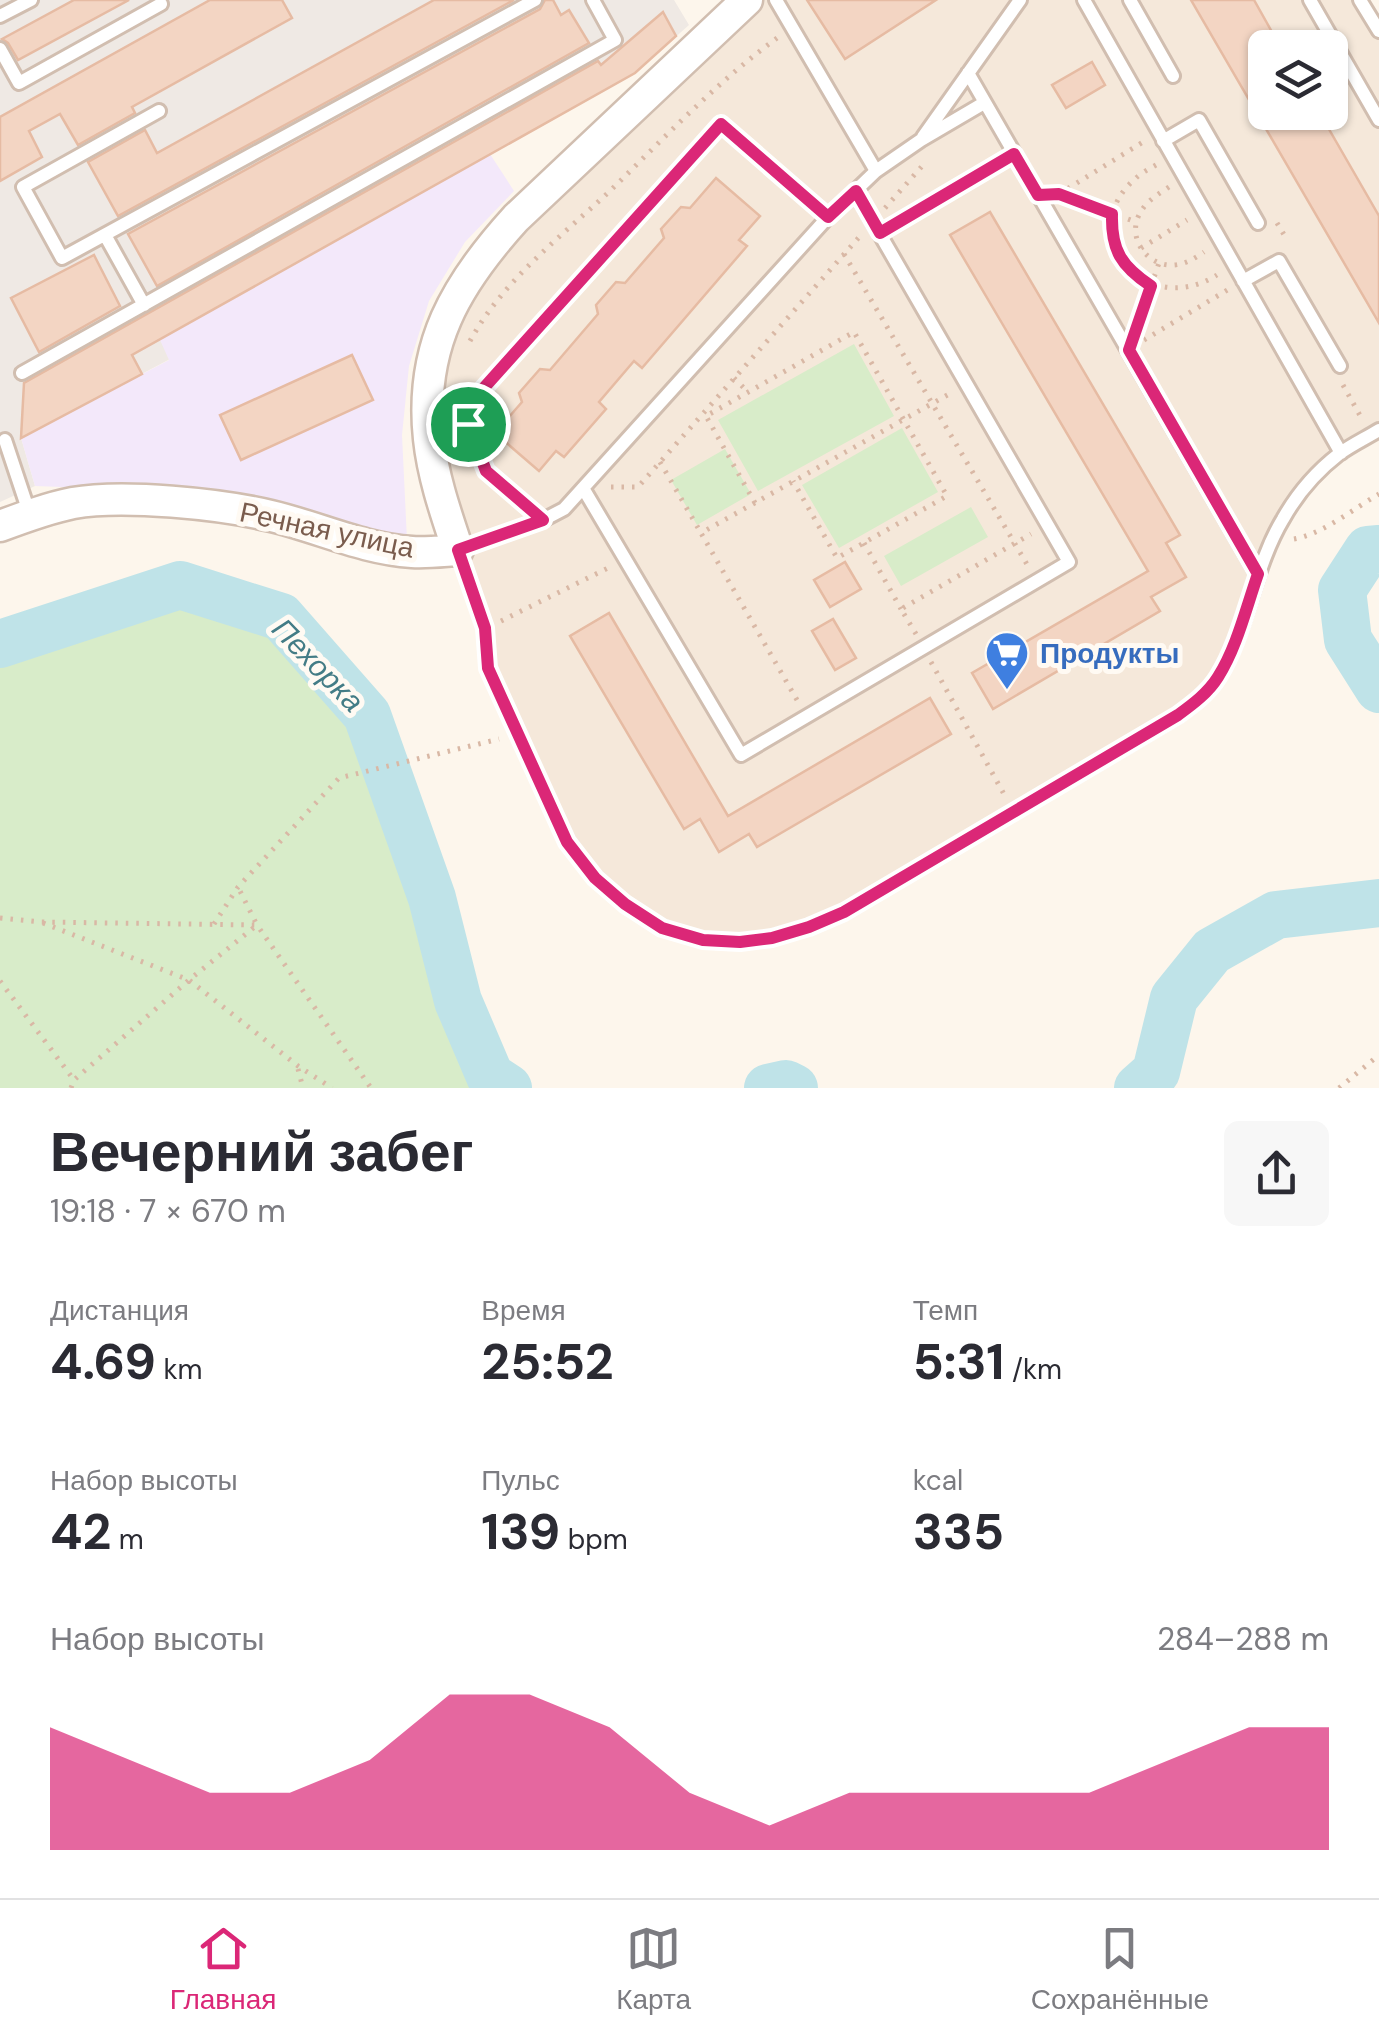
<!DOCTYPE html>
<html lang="ru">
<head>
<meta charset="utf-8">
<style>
  :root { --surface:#fff; --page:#f7f7f7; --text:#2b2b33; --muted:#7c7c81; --line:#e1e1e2; --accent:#db2777 }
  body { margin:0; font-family:"DM Sans",sans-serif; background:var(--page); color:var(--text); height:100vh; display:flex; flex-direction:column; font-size:38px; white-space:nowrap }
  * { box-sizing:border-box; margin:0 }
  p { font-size:32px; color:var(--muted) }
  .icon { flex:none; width:55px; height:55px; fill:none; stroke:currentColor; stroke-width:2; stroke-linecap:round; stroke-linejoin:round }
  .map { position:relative; height:1088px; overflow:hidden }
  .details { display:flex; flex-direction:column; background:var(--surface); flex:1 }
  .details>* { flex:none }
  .controls { position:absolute; left:1248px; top:30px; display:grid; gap:20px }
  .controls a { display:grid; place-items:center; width:100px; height:100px; border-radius:15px; background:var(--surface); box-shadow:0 2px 8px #0004; font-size:50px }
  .pin { position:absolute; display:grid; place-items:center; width:85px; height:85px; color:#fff; margin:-42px; border:5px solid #fff; border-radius:50%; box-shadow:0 2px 10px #0007 }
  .round { display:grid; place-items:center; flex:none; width:105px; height:105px; border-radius:15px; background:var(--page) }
  .headline { display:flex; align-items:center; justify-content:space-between; height:170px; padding:0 50px }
  h1 { font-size:55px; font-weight:700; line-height:75px }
  .metrics { display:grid; grid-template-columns:repeat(3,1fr); gap:15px; height:170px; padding:10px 50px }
  .metrics div { display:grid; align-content:center }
  .metrics b { font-size:50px; font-weight:700 }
  .metrics small { font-size:28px; font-weight:400 }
  .metrics p { font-size:28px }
  .chart { height:280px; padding:20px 50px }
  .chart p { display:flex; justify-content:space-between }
  .chart svg { width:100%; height:180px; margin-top:10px; fill:var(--accent); opacity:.7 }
  .tab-bar { display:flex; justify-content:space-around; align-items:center; height:140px; border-top:2px solid var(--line); background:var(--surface); font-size:28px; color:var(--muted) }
  .tab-bar a { display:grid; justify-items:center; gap:5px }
  .tab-bar .selected { color:var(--accent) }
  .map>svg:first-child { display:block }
</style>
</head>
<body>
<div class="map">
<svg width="1379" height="1088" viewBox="0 0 1379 1088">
  <rect width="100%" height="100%" fill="#fdf6ec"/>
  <path fill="#f5e8da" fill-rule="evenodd" d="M747,0H1360L1379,31V430L1341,453L1282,519L1230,653L1201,698L844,912L771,938L703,940L625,904L567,842L488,668L485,629L429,439L455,298ZM1265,48H1330V112H1265Z"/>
  <path fill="#efe9e4" d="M0,0H674L689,25L635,73L160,339L170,359L21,438L35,486L0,502Z"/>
  <path fill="#f3e8fa" d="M490,154L514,191L465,242L429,301L409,366L402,435L407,540L199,492L35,486L21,438L169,360L160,340Z"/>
  <path fill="#d8ecc9" d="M854,344L894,416L758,491L718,420Z
    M902,428L938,492L839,548L802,485Z
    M725,449L751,494L697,525L671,480Z
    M971,507L988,537L901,586L884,556Z
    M180,585L281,617L367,715L432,898L458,1001L490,1076L508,1088H0V644Z"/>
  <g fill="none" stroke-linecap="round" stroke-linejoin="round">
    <path stroke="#bfe3e8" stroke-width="48" d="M1379,549L1368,550L1342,590L1348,640L1379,689
      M0,644L180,585L281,617L367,715L432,898L458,1001L490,1076L508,1088
      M768,1088L786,1084L794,1088
      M1138,1088L1156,1072L1174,998L1212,951L1276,915L1379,903"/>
  </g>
  <path fill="#f3d5c3" stroke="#e6bba3" stroke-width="2.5" d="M74,0H129L18,60L8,43L2,39Z
    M210,0H282L292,18L132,107L135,113L78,145L60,114L29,131L42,157L0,181V117Z
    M434,0H514L118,216L88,162L145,130L157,153Z
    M545,0H553L561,15L569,10L589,43L157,286L128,234L540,9Z
    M807,0H936L845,59Z
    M1191,0H1254L1281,48H1265V112H1319L1379,216V323Z
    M663,12L676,36L635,73L132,355L142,374L21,438L24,383L598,61L601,65Z
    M1092,62L1105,85L1066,108L1052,85Z
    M716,178L760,216L739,240L747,246L642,368L634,361L599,402L606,409L564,457L556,451L539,471L495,433L522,402L519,393L540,369L550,370L598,314L596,305L616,282L625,283L664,238L661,229L681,207L690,208Z
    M990,212L1180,535L1166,543L1186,577L1151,597L1160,611L993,709L972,673L1148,571L950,235Z
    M94,255L120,306L39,352L11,298Z
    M352,355L373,400L241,460L220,415Z
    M845,562L861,589L830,607L814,580Z
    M609,613L728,816L930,698L951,734L757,847L749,834L719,852L700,819L684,829L570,636Z
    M833,619L856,658L835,670L812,631Z"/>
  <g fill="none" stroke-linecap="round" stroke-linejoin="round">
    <g stroke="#d1beb0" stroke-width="18">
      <path id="service" d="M776,0L876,171
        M1084,0L1341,453
        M1130,0L1173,76
        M1310,0L1379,120
        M1360,0L1379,31
        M0,16L31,0
        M0,49L19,83L161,4
        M968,73L1257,574
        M159,111L23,187L62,258L535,0
        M923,137L1020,0
        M1163,141L1199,120L1258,223
        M828,217L721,124L482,390L473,404L469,424L486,471L543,520L564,509L828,217L876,171L921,140L984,103
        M105,235L144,305
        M1243,281L1279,261L1340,366
        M22,373L615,40L593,0
        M5,440L30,515
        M583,488L741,755L1069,562L855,191
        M458,550L485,629L488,668L567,842L595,878L625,904L662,928L703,940L739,942L771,938L809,927L844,912L1179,715C1193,704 1208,693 1218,677C1247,632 1254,567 1283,519C1297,494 1317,471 1339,454C1351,445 1366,438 1379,430"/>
    </g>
    <g stroke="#d1beb0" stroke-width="35">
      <path id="tertiary" d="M0,526C24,517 48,508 73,503C123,494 221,504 271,516C318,527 363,549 412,552C427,553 443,551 458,550C446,514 433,477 429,439C419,346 456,284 516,218L747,0"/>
    </g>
    <path stroke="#d9b8a5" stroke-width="5" stroke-dasharray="2.5 8" stroke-linecap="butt" d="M1156,165C1149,169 1141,173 1136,178C1072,232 1143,321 1217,275
      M1169,187C1157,195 1145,202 1139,215C1127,239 1148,267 1174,265C1186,264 1195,258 1204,252
      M1059,194L1143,142
      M1059,194L1136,222
      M885,208L924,164
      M1277,223L1286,238
      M895,224L998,163
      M1141,248L1187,220
      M844,254L1028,566
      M1137,326L1159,263
      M1144,340L1229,289
      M470,341C504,279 561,237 612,189C665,137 717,82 777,38
      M734,378L748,392
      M1343,385L1362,419
      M660,462L701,533
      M611,487H638L861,235
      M755,503L706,416L854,332L947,496L837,558L793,481
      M1294,539C1323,534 1353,509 1379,494
      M484,541L521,528
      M864,543L901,609
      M501,621L608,568
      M916,634L901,609L1031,534
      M931,662L1005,796
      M797,700L701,533L951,393
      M0,918L41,922L257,925L371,1088
      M43,923L189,980L298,1066L332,1088
      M214,924L238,887L339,778L499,739
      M0,981L74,1080
      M298,1069L303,1088
      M71,1088L74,1080L189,980L257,925L238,887
      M1339,1088L1379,1055"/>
    <use href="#service" stroke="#fff" stroke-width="12"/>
    <use href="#tertiary" stroke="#fff" stroke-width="30"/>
  </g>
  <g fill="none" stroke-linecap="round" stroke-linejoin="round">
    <g stroke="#fff" stroke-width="20">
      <path id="route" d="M721,124L828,217L856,191L880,233L1014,154L1038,195L1059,194L1112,214C1111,250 1121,266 1151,286L1129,350L1258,574C1246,608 1237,647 1218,677C1208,693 1193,704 1178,715L844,912L809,927L772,938L740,942L703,940L662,928L625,904L595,878L567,842L488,668L485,628L458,550L543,520L486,471L468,424L473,404L482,390Z"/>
    </g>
    <use href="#route" stroke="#db2777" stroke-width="12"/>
  </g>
  <defs>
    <g id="supermarket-pin" transform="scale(2.25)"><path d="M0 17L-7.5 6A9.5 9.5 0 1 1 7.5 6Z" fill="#3f7fe0" stroke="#fffaf3"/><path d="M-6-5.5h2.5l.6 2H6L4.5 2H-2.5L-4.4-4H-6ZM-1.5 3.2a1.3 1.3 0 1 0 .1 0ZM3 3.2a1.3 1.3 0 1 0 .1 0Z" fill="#fff"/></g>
  </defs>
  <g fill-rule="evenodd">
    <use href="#supermarket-pin" x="1007" y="653"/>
  </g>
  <g text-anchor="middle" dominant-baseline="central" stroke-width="10" stroke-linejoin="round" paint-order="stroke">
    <g font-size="28" fill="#7a5c4d" stroke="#fffaf3">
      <text transform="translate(327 530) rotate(12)">Речная улица</text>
    </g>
    <g font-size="28" font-weight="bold" fill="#366cbe" stroke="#fffaf3" text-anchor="start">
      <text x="1040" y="653">Продукты</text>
    </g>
    <g font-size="30" font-style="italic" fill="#437c86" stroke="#fffaf3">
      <text transform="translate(318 665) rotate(46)">Пехорка</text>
    </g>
  </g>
</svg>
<div class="controls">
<a><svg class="icon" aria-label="layers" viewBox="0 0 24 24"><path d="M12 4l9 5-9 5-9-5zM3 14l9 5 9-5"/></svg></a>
</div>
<div class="pin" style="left:468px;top:424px;background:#1e9e55"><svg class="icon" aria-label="arrive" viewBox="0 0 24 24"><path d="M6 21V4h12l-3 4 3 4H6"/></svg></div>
</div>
<section class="details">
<div class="headline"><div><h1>Вечерний забег</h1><p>19:18 · 7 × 670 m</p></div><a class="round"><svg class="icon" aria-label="share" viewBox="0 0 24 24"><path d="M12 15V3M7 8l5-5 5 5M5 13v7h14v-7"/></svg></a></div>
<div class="metrics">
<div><p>Дистанция</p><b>4.69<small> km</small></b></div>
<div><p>Время</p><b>25:52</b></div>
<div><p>Темп</p><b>5:31<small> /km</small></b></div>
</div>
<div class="metrics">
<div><p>Набор высоты</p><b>42<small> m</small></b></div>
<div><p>Пульс</p><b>139<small> bpm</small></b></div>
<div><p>kcal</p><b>335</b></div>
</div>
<div class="chart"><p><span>Набор высоты</span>284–288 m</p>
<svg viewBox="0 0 160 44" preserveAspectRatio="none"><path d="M0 44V14L10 22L20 30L30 30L40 22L50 6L60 6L70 14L80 30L90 38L100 30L110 30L120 30L130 30L140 22L150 14L160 14V44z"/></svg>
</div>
</section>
<nav class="tab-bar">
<a class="selected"><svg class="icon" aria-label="home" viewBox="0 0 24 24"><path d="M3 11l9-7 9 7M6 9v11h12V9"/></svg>Главная</a>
<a><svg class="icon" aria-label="map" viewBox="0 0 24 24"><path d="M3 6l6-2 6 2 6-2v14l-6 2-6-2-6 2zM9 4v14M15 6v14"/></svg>Карта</a>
<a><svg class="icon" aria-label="saved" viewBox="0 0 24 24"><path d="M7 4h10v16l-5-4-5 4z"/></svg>Сохранённые</a>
</nav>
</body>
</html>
